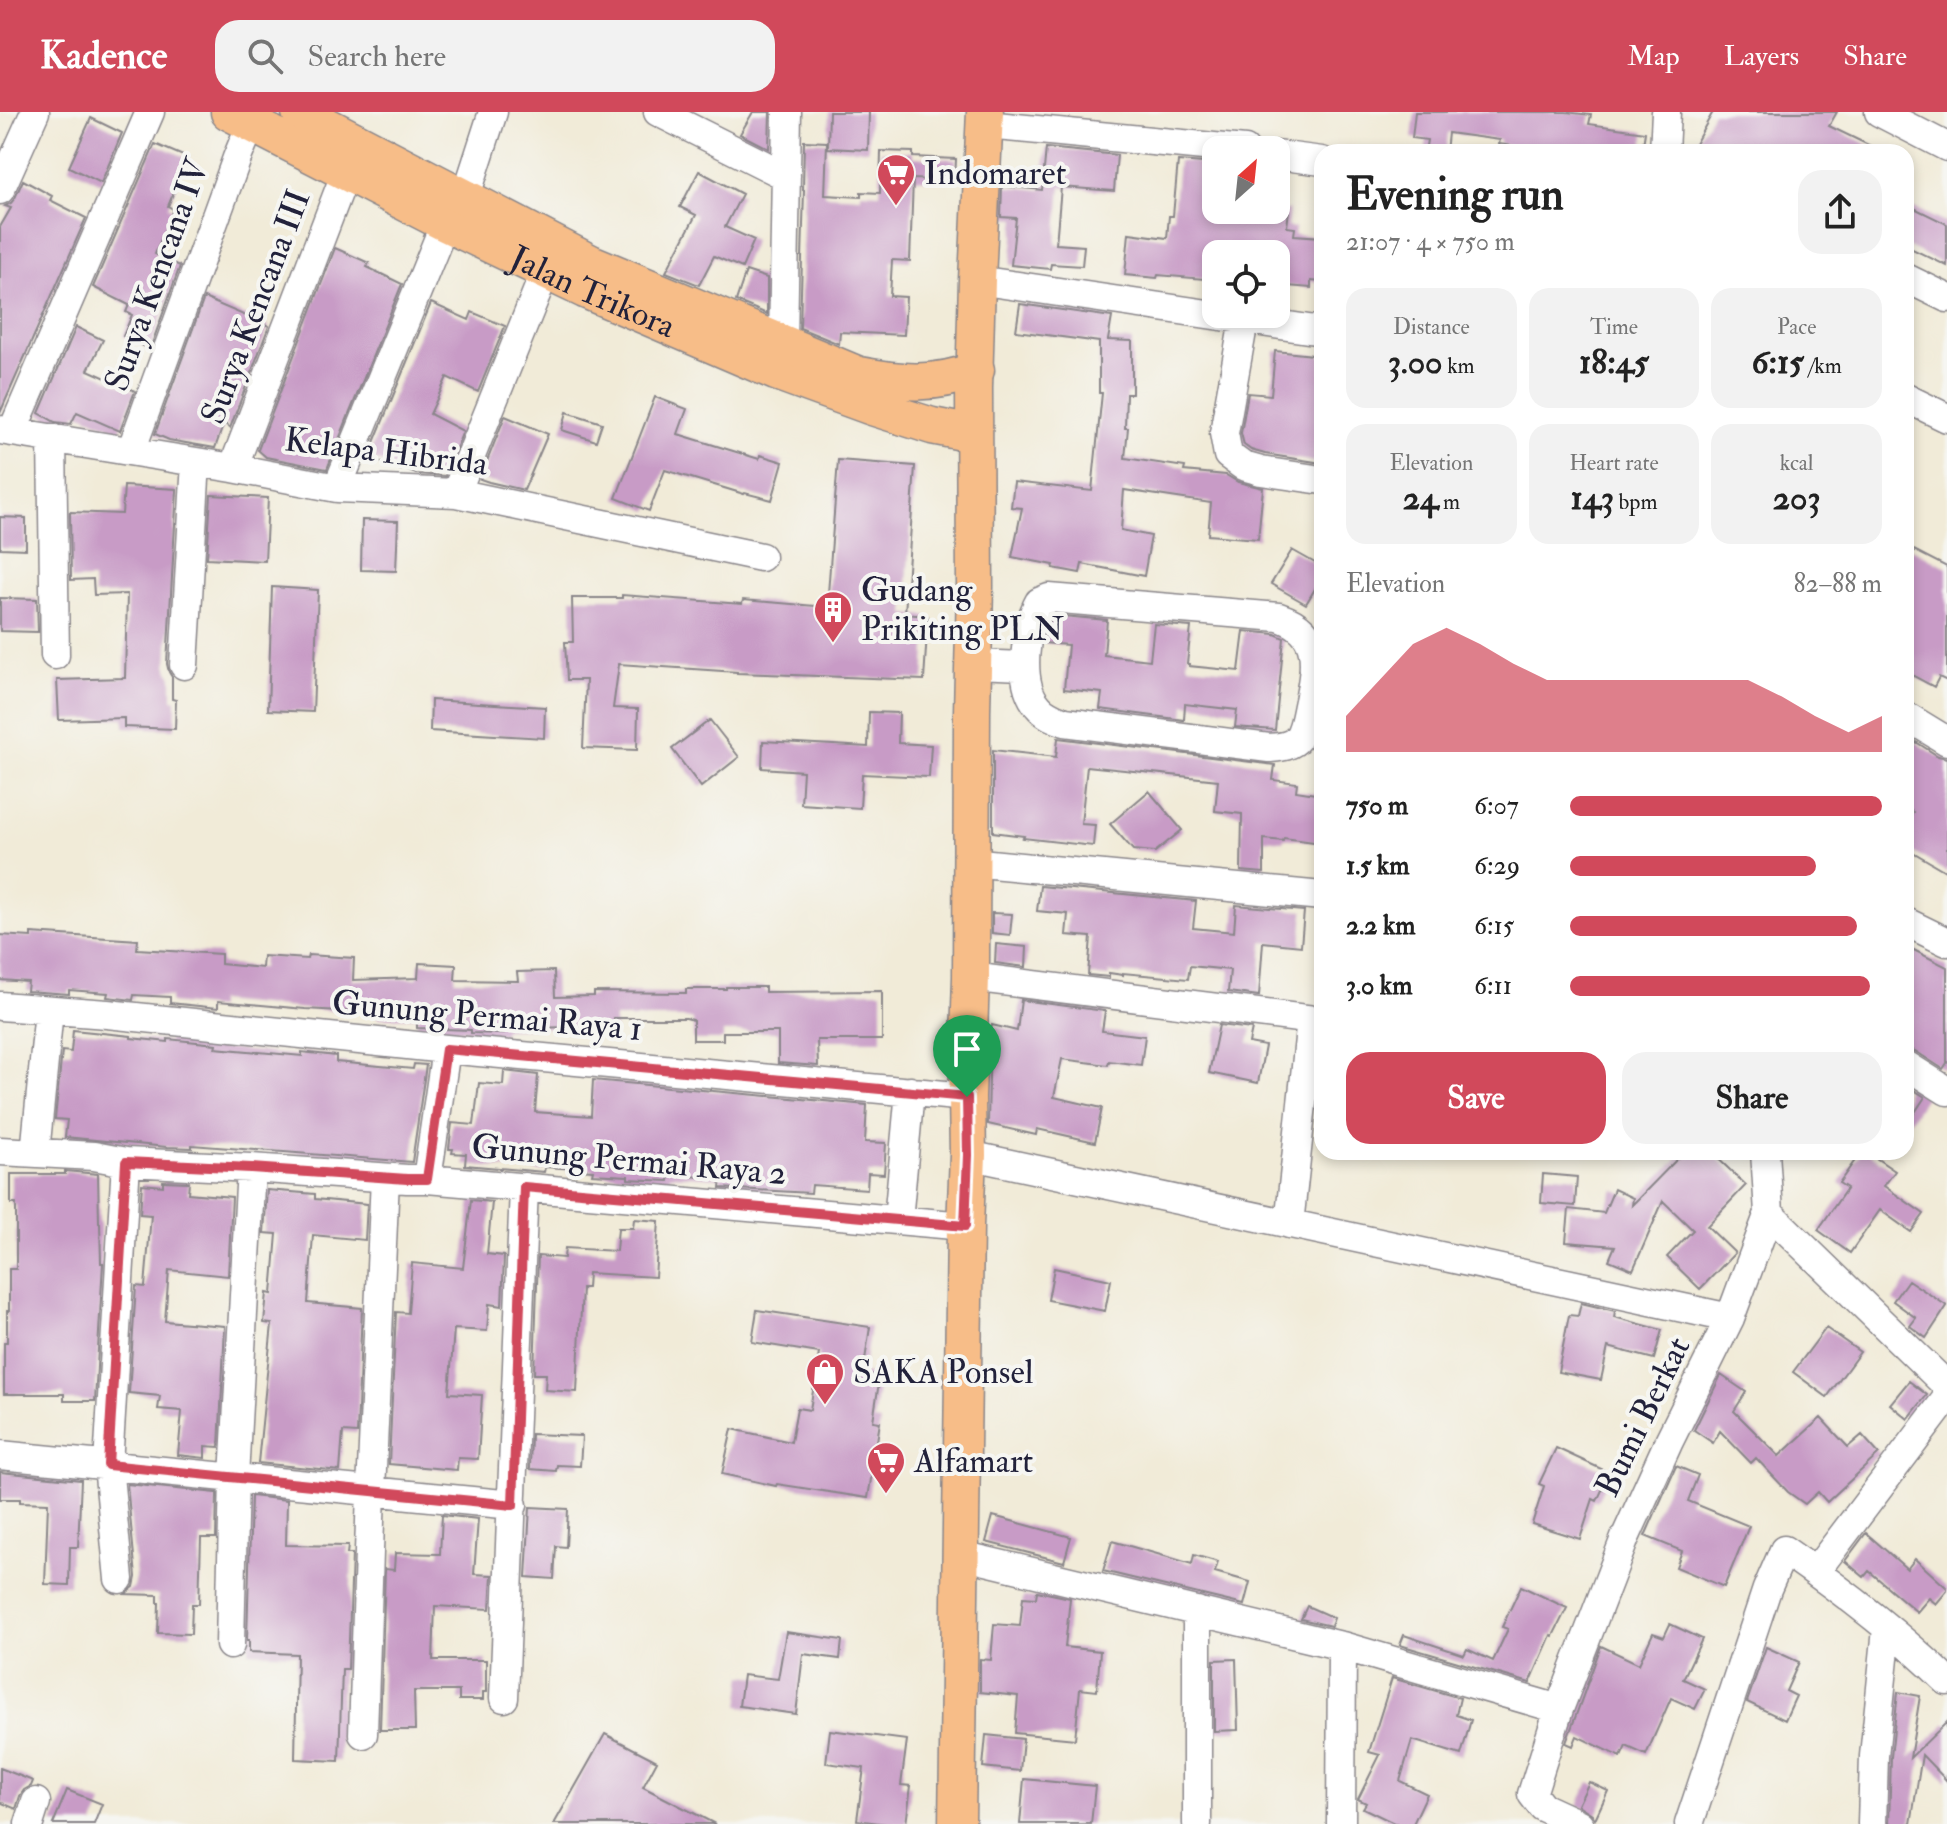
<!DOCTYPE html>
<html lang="en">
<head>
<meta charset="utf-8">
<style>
  :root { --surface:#fff; --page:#f2f2f2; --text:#222; --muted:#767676; --accent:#d1495b }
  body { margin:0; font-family:"IM FELL Double Pica",serif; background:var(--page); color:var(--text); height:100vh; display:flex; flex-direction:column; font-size:30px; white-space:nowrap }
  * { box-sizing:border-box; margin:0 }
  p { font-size:26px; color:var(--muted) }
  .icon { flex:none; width:44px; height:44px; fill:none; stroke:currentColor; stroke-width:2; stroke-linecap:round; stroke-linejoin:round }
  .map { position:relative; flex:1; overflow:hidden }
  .side { position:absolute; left:1314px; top:32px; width:600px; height:1016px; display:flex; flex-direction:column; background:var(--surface); border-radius:24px; box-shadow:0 4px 12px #0003 }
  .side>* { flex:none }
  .needle { width:52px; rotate:27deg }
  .controls { position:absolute; left:1202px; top:24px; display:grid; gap:16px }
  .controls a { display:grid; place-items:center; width:88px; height:88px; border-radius:16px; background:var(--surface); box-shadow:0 4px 12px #0003; font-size:40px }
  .pin { position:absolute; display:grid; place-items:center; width:68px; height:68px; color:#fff; margin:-82px -34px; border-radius:50% 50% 50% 0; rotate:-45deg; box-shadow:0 0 8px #0007 }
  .pin .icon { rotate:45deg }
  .round { display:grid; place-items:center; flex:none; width:84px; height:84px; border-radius:24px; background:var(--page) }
  .head { display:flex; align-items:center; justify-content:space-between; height:136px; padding:0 32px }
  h1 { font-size:44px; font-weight:800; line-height:60px }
  .metrics { display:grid; grid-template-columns:repeat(3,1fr); gap:12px; height:136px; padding:8px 32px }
  .metrics div { display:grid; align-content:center; border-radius:20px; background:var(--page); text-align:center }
  .metrics b { font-size:34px; font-weight:800 }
  .metrics small { font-size:22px; font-weight:400 }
  .metrics p { font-size:22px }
  .chart { height:224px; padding:16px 32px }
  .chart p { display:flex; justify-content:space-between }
  .chart svg { width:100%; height:144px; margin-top:8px; fill:var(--accent); opacity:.7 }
  .action { display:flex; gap:16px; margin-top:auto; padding:16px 32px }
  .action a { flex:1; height:92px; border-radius:24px; background:var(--accent); color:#fff; font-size:32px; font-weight:800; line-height:92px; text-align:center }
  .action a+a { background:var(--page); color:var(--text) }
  ul { padding:0 32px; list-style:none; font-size:26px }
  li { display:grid; grid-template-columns:128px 96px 1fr; align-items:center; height:60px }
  li i { height:20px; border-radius:10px; background:var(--accent) }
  header { display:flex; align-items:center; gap:48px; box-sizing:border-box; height:112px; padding:0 40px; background:var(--accent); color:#fff }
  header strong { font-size:38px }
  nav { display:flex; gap:44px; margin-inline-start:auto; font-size:28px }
  .search { width:560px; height:72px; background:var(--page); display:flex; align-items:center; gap:20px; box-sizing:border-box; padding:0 28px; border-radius:24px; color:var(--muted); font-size:30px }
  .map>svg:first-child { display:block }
</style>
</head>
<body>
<header>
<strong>Kadence</strong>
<div class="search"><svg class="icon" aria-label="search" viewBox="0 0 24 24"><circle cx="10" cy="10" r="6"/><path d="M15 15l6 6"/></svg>Search here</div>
<nav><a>Map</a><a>Layers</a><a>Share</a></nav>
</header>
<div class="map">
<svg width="1947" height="1712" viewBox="0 0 1947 1712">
  <rect width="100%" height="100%" fill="#f6f6f2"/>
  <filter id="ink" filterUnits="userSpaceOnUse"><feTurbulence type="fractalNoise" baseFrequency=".0125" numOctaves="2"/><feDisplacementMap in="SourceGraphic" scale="16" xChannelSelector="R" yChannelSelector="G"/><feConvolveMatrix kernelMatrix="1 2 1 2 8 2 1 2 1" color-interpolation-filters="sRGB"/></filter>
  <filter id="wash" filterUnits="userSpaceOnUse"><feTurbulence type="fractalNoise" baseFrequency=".006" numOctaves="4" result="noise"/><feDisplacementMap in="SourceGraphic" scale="32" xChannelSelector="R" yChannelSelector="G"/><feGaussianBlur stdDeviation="1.8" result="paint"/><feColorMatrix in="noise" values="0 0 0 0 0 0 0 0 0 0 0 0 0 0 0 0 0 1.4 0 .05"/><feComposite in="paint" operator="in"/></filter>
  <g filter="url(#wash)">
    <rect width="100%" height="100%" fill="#f1ebd8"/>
    <g id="blocks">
      <path fill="#c89bc6" d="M753,0H770L769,37L740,22Z
        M829,0H869L868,38L828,36Z
        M1415,0H1566L1591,3L1589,12L1645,20L1642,40H1557L1499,32L1500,28L1448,21L1446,40H1425L1427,28L1412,26Z
        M1713,0H1837L1829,14L1883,40H1709L1695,32Z
        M91,6L122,21L101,71L69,55Z
        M804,29L827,30L825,83L861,85V80L880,81L881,39L913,40V45L956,47L955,69L913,67L910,149L892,148L890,184L906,185L904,223L840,220L839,232L800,216L804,78H803Z
        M155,32L188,46L168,94L173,97L155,142L180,154L150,237L123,224L132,203L126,200L129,193L93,175Z
        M1046,36L1117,43L1114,79L1061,75L1056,132L1084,134L1082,154L1051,152L1050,157L1011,153L1016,106L1001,105L1002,74L1042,78Z
        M1178,49L1216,52V98H1289L1287,115L1295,116L1294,123L1322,125V170L1311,169V176L1276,173V142H1216V168L1158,163L1157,166L1125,163L1129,121L1167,126L1169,104H1173Z
        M699,59L742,82L725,115L754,128L742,156L714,144L699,173L666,160L696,103L680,95Z
        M23,68L52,84L50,88L86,106L0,301V115L11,96L5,94L11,91L15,86Z
        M1906,92L1947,112V154L1906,134Z
        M335,136L369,151L367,155L402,172L327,357L266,345L258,338Z
        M746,159L767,166V202L736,189Z
        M204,186L269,214L230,316L224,311L215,336L169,328L155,322Z
        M431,191L469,208L472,200L505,214L478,280L447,265L430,302L463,319L445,364L416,362L402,356L401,358L368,345Z
        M1020,192L1112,205L1108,228L1132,229V282H1126L1125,316H1128L1125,346L1185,355L1184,359L1226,363L1238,370L1263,376L1258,427L1208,423L1211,391L1124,378L1121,418L1151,424L1144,464L1082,452L1080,461L1053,456L1054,453L1012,445L1022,396L1011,395L1014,370L1092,379L1102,281H1099V230L1016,219Z
        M76,215L103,228L88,258L135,279L120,319L77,300L71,312L55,310L39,301Z
        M1275,239L1322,244V351L1265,342L1251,338L1244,333L1241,321L1248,281L1271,283Z
        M655,285L687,297L678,322L759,347L760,343L783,350L772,388L745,381L744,382L665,358L649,399L616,386Z
        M567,300L602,311L596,329L562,318Z
        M505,304L548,322L524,378L489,370L480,367Z
        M838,348L915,354L905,502L928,504L924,568L737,561V560L619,552L613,596L638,597L637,638L583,636L586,568H567L565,530H573L572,486H622V483L742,492L743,488L827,495Z
        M124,374L177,377L167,552L169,560L172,565V587L176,588L175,617L124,615V606L59,608L57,568L125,566L127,482L94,483L93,467L71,468L70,400L122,402Z
        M211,383L268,386L265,449L207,446Z
        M0,405L26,406V437L0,436Z
        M362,408L398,409L396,459L361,458Z
        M1906,434L1947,455V569L1939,565L1934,575L1906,560Z
        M1292,438L1322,455V465L1306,492L1271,472Z
        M272,475L318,478L313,600L268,598Z
        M0,486L37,487L38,520L0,519Z
        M1052,503L1107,508L1104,543L1150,548L1154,512L1191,515L1187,552H1189V554L1239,559L1244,519L1275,522L1284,526L1275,618L1235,615L1237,598L1185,592L1184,608L1100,597L1102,581L1064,577L1068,533L1044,531Z
        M431,588L545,595L544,626L430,619Z
        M869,600L899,601L898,631L931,633L929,665L862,662L860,696L801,692L803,659L762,656L763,629L868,635Z
        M710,608L739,645L701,675L672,637Z
        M1058,626L1275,653L1273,668L1297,671L1296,679L1322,683V731L1284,726L1283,729L1264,727V761L1241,759L1242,702L1215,699L1218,668L1087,654L1081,712L1095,713L1093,734L1023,726L1024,724L993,720V638L1056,645Z
        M1916,630L1938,644L1947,646V760L1906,736V712L1913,700L1906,696V646Z
        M1149,679L1182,718L1155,740L1133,738L1110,712Z
        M1040,774L1196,789L1193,816L1234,820L1236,793L1304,799L1301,834L1263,830L1259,884L1228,880L1230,858L1190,854L1188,867L1123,861V863L1109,861V865L1088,863L1091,825L1066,823L1068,802L1037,799Z
        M992,801L1012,802L1010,823L992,821Z
        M31,821L138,828L137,837L221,842V852L262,856L263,844L307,847L308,843L354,846L353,868L418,866L419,851L456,853L455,868L518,869L517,860L554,859L555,885L594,884V880L686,881V877H726V875H765V880L882,879V928H817L818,954L778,951V920H723V928H693V908L686,906H614L615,923H596V921H569L568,915L504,917V922L471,921V918L417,916V905L377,906V901L305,897L218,889V896L170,891V885L134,883L133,888L107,885L108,881L69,878V882L27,879L28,870L0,868V823L31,825Z
        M996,832L1027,835L1026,855L995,851Z
        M1906,834L1947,855V951L1943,957L1915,939L1906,936Z
        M1021,888L1105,899L1102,919L1145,924L1141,953L1109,949L1108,953L1062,947L1054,985L1102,996L1095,1030L1037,1017L1036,1023L988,1012L990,922L992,913L1017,919Z
        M1219,913L1252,917L1249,931L1265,934L1258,971L1209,961Z
        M73,918L131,924V926L168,930V927L216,932L215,936L302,944V940L336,944V950L413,957L414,952L426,953L412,1050L192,1033V1036L167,1035L65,1025L67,1008L55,1007L62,939L71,940Z
        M504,959L538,963L535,1000L591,1004L593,968L867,993L865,1030L886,1031L884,1062L868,1061L867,1077L812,1073L811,1081L720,1076L721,1066L670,1063L669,1069L628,1067V1064L592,1062L593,1058L545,1055L544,1060L465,1053L466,1042L452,1041L453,1037H449L452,1011L474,1013L479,971L503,973Z
        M1906,973L1925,985L1906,1014Z
        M1684,1040H1711L1746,1073L1707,1114L1735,1141L1700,1177L1667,1145L1693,1118L1663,1089L1633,1158L1609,1148L1615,1134L1566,1130L1569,1097L1604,1101L1614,1077L1633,1086L1632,1093Z
        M1861,1040H1867L1895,1059L1884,1074L1924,1102L1911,1120L1880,1098L1850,1141L1818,1118L1847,1076L1839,1071Z
        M65,1059L98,1062L99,1111H100L101,1151H103L95,1289H64V1282H4V1230H7V1199H9V1157H16V1092H11V1062H65Z
        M1543,1062L1577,1065L1575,1094L1541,1091Z
        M163,1069L189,1070L188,1081L232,1085L228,1164L169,1158L165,1209L225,1214L219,1335L205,1334V1346L178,1343L182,1299L158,1297L160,1284L129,1281L136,1174L145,1175L151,1103L140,1102L142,1072L163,1074Z
        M267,1078L315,1082V1087L367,1092L365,1128L313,1123L308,1191L362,1196L357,1321L343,1320L340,1359L258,1351L272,1212L264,1211L267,1181L272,1182L277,1122L264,1121Z
        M471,1088L492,1090L487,1142L504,1144L502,1194L489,1192L487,1219L454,1217L449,1281L482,1283L478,1347L458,1346L457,1358L389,1352L396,1200L408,1201L412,1151L463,1156Z
        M634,1107L659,1109L655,1165L588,1161L587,1176H582L577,1280L545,1278L546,1262H534L538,1144L564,1146L565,1136L616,1139L618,1116H633Z
        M1054,1156L1111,1168L1105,1199L1048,1188Z
        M1908,1168L1947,1194L1926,1226L1910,1214L1916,1206L1893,1189Z
        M1581,1191L1615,1199L1614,1205L1662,1218L1654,1247L1608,1235L1601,1268L1558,1260L1569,1203L1578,1204Z
        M757,1198L870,1215L863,1261L880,1264L873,1309L880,1310L868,1386L777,1372L776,1374L722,1362L732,1317L791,1330L797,1296L810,1298L819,1241L752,1230Z
        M1826,1216L1860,1240L1827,1285L1793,1260Z
        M1721,1263L1746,1280L1734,1299L1779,1344L1821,1306L1848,1335L1862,1323L1879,1342L1827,1390L1818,1380L1805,1392L1788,1380L1756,1346L1751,1351L1720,1319L1713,1331L1694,1318Z
        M1909,1269L1927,1283L1908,1307L1890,1292Z
        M531,1322L582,1324L580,1354L557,1353L556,1359L530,1357Z
        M1556,1336L1610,1361L1597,1389L1593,1387L1580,1427L1532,1412L1544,1374L1539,1372Z
        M1676,1354L1698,1363L1688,1389L1749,1414L1724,1475L1676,1455L1682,1439L1645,1424Z
        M0,1360L81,1368L78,1435H70L69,1473L45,1472L48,1391L20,1390V1387H0Z
        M127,1372L217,1381L216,1426H201L199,1492H192L191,1522L158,1521L159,1491H158V1483L125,1482L134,1475L136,1465Z
        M251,1384L287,1388L286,1433L348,1434L347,1442H352L348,1557H342L339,1649L295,1647L297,1542L249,1540V1528H247Z
        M530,1395L568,1397L566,1435L556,1434L554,1467L526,1465Z
        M442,1403L478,1407L474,1462L492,1463L490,1497L435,1494L433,1548H486V1580H483V1588H459V1579H414L415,1618H380L385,1457L394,1458L395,1441L440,1442Z
        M993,1404L1071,1425L1064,1450L986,1430Z
        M1866,1421L1907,1457L1915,1447L1947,1476V1479L1936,1492L1929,1486L1917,1500L1869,1459L1864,1465L1845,1449Z
        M1112,1429L1192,1452L1194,1443L1218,1450L1215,1460L1250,1470L1244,1493L1103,1459Z
        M1521,1474L1567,1496L1553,1524L1551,1523L1530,1571L1400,1533L1404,1523L1464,1543L1467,1537L1493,1549L1508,1517L1502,1515Z
        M1037,1479L1070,1486L1065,1535L1100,1539L1097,1579L1080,1577L1075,1627L1015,1621L1018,1584L980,1580V1547L991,1548L994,1512L1020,1514L1023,1485L1036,1486Z
        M1307,1494L1334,1506L1331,1514L1301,1507Z
        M1670,1512L1702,1527L1683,1567L1705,1577L1695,1597L1671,1586L1646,1643L1626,1634L1621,1645L1577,1624L1573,1634L1566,1631L1601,1534L1639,1552L1653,1521L1664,1525Z
        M786,1520L842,1528L840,1547L803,1542L796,1602L739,1594L743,1563L778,1567Z
        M1766,1535L1799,1550L1786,1579L1796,1584L1785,1608L1747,1590Z
        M1236,1547L1238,1618L1214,1619V1548Z
        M1392,1566L1460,1586L1456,1603L1471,1608L1461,1643L1412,1628L1400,1669L1427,1682L1413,1712H1396L1363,1696L1366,1691L1358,1687L1380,1643L1369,1640Z
        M1898,1580L1920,1584L1910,1646L1947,1610V1669L1922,1643L1911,1712H1889L1891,1645Z
        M830,1618L907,1628L901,1673L911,1674L906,1712H886L857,1708L864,1656L826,1651Z
        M605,1622L657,1649L643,1675L715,1712H554Z
        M986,1623L1023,1627L1020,1659L983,1655Z
        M0,1656L33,1669L31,1674L24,1678L20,1684L16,1697L0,1690Z
        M1024,1667L1095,1674L1091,1712H1020Z
        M1589,1670L1608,1679L1595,1707L1592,1702L1578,1693Z
        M67,1678L102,1692L94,1712H53Z"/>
    </g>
  </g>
  <g filter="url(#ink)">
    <use href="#blocks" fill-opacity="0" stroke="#8a868a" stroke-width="2"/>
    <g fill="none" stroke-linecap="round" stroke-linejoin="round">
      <g stroke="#8a868a" stroke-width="31">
        <path id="minor" d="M658,0L786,64
          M1879,0L1947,35
          M986,13L1245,38
          M1664,40L1666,0
          M1276,43L1322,49
          M0,78L35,0
          M465,87L493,0
          M1906,166L1947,186
          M977,168L1322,219
          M1244,208L1224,321L1228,343L1243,354L1261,359L1322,368
          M783,233L787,0
          M1906,286L1947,306
          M0,318L233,356L337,376L456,381L761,445
          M12,320L150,0
          M52,326L55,543
          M131,339L237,46L251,12
          M233,356L346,60
          M337,376L445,111
          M456,381L545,160
          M1049,486L1279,505C1322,519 1316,552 1309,589C1306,601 1305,616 1298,626C1291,635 1279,635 1269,636L1065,610C1055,606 1045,603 1038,594C1017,571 1025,515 1039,490Z
          M974,552L1024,554
          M184,553L196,350
          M1906,604L1947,629
          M970,750L1322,784
          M1906,810L1947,830
          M971,865L1322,909
          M0,894L107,902L446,937L967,985
          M1906,953L1947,979
          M0,1039L94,1044L126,1050L251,1056L407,1067H427L965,1114
          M35,1041L49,898
          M968,1043L1730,1206
          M427,1067L446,937
          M1769,1101L1947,1274
          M898,1108L910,979
          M1289,1112L1311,908
          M0,1343L513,1393
          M961,1443L1342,1534L1559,1597
          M1815,1460L1947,1286
          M119,1467L108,1353L126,1050
          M1197,1499V1712
          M230,1533L234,1365L251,1056
          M504,1586L524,1075
          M363,1622L371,1379L385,1066
          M29,1712L36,1690
          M1341,1712L1342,1534
          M1579,1712L1542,1695L1532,1682L1559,1597L1625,1426L1669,1329L1730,1206L1769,1101L1765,1040
          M1689,1712L1767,1477L1784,1438C1840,1477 1898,1521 1947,1569
          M1872,1712L1874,1644L1887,1517"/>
      </g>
      <g stroke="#8a868a" stroke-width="39">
        <g id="major">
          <path id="s1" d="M229,0L445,111L585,178L776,260L872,295L932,314L973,322"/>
          <path d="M300,0L591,151L859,263C901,271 934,274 976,258"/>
          <path d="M957,1712L965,1114L968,1043L967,985L971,865L972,600L975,475L974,276L977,168L985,0"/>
        </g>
      </g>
      <use href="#minor" stroke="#fff" stroke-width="28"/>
      <use href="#major" stroke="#f7bd88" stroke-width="36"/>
    </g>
  </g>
  <g fill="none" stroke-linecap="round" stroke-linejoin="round" filter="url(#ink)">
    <g stroke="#fff" stroke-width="16">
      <path id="route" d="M446,937L967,985L968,1043L965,1114L524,1075L513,1393L108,1353L126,1050L251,1056L407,1067H427Z"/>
    </g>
    <use href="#route" stroke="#d1495b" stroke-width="10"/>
  </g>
  <defs>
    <g id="supermarket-pin" transform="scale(2)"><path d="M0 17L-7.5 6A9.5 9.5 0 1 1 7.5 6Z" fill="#d1495b" stroke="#f6f6f2"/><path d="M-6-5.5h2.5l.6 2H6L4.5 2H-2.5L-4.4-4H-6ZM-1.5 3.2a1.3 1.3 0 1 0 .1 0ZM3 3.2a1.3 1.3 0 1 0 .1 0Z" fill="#fff"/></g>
    <g id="building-pin" transform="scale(2)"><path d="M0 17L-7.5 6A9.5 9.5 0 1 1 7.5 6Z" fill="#d1495b" stroke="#f6f6f2"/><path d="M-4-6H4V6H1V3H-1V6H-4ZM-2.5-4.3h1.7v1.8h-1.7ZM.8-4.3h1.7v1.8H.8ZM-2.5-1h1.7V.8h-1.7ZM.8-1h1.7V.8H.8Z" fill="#fff"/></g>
    <g id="shop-pin" transform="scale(2)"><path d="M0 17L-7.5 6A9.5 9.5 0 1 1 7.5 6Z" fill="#d1495b" stroke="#f6f6f2"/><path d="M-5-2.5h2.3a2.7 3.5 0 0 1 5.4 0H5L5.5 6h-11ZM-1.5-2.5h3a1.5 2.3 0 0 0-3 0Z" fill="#fff"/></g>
  </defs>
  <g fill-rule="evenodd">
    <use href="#supermarket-pin" x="896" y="61"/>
    <use href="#building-pin" x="833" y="498"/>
    <use href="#shop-pin" x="825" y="1260"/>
    <use href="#supermarket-pin" x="886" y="1349"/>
  </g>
  <g text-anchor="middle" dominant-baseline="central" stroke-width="8" stroke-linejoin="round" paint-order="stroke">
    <g font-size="34" fill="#22223b" stroke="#f6f6f2" text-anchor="start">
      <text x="924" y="61">Indomaret</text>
      <text x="861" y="478">Gudang<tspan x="861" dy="39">Prikiting PLN</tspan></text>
      <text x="853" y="1260">SAKA Ponsel</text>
      <text x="914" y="1349">Alfamart</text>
    </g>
    <g font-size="34" fill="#22223b" stroke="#f6f6f2">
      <text transform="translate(157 163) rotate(-70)">Surya Kencana IV</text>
      <text stroke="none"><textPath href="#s1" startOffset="406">Jalan Trikora</textPath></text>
      <text transform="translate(256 195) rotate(-69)">Surya Kencana III</text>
      <text transform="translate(386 340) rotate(7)">Kelapa Hibrida</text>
      <text transform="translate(487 904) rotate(5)">Gunung Permai Raya 1</text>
      <text transform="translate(629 1048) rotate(5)">Gunung Permai Raya 2</text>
      <text transform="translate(1643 1305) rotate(-64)">Bumi Berkat</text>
    </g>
  </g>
</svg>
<div class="controls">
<a><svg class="needle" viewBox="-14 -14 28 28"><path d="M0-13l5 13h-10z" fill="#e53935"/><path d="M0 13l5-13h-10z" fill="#767676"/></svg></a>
<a><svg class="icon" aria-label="locate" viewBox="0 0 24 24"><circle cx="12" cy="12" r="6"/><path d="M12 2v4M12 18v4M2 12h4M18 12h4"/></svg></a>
</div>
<div class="pin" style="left:967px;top:985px;background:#1e9e55"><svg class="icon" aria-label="arrive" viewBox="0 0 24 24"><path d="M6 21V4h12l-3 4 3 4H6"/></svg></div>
<section class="side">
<div class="head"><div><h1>Evening run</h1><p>21:07 · 4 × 750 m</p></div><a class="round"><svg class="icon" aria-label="share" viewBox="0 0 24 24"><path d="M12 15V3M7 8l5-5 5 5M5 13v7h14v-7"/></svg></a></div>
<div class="metrics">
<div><p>Distance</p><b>3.00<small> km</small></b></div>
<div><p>Time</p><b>18:45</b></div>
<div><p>Pace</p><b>6:15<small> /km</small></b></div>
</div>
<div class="metrics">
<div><p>Elevation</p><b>24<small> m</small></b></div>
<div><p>Heart rate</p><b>143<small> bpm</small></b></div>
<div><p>kcal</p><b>203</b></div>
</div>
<div class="chart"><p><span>Elevation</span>82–88 m</p>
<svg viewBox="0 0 160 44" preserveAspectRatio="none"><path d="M0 44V33L10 22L20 11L30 6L40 11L50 17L60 22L70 22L80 22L90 22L100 22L110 22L120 22L130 27L140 33L150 38L160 33V44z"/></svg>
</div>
<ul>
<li><b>750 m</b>6:07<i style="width:100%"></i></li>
<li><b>1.5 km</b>6:29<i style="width:79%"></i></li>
<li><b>2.2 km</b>6:15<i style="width:92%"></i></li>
<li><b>3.0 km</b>6:11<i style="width:96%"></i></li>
</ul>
<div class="action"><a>Save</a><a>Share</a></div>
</section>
</div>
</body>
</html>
